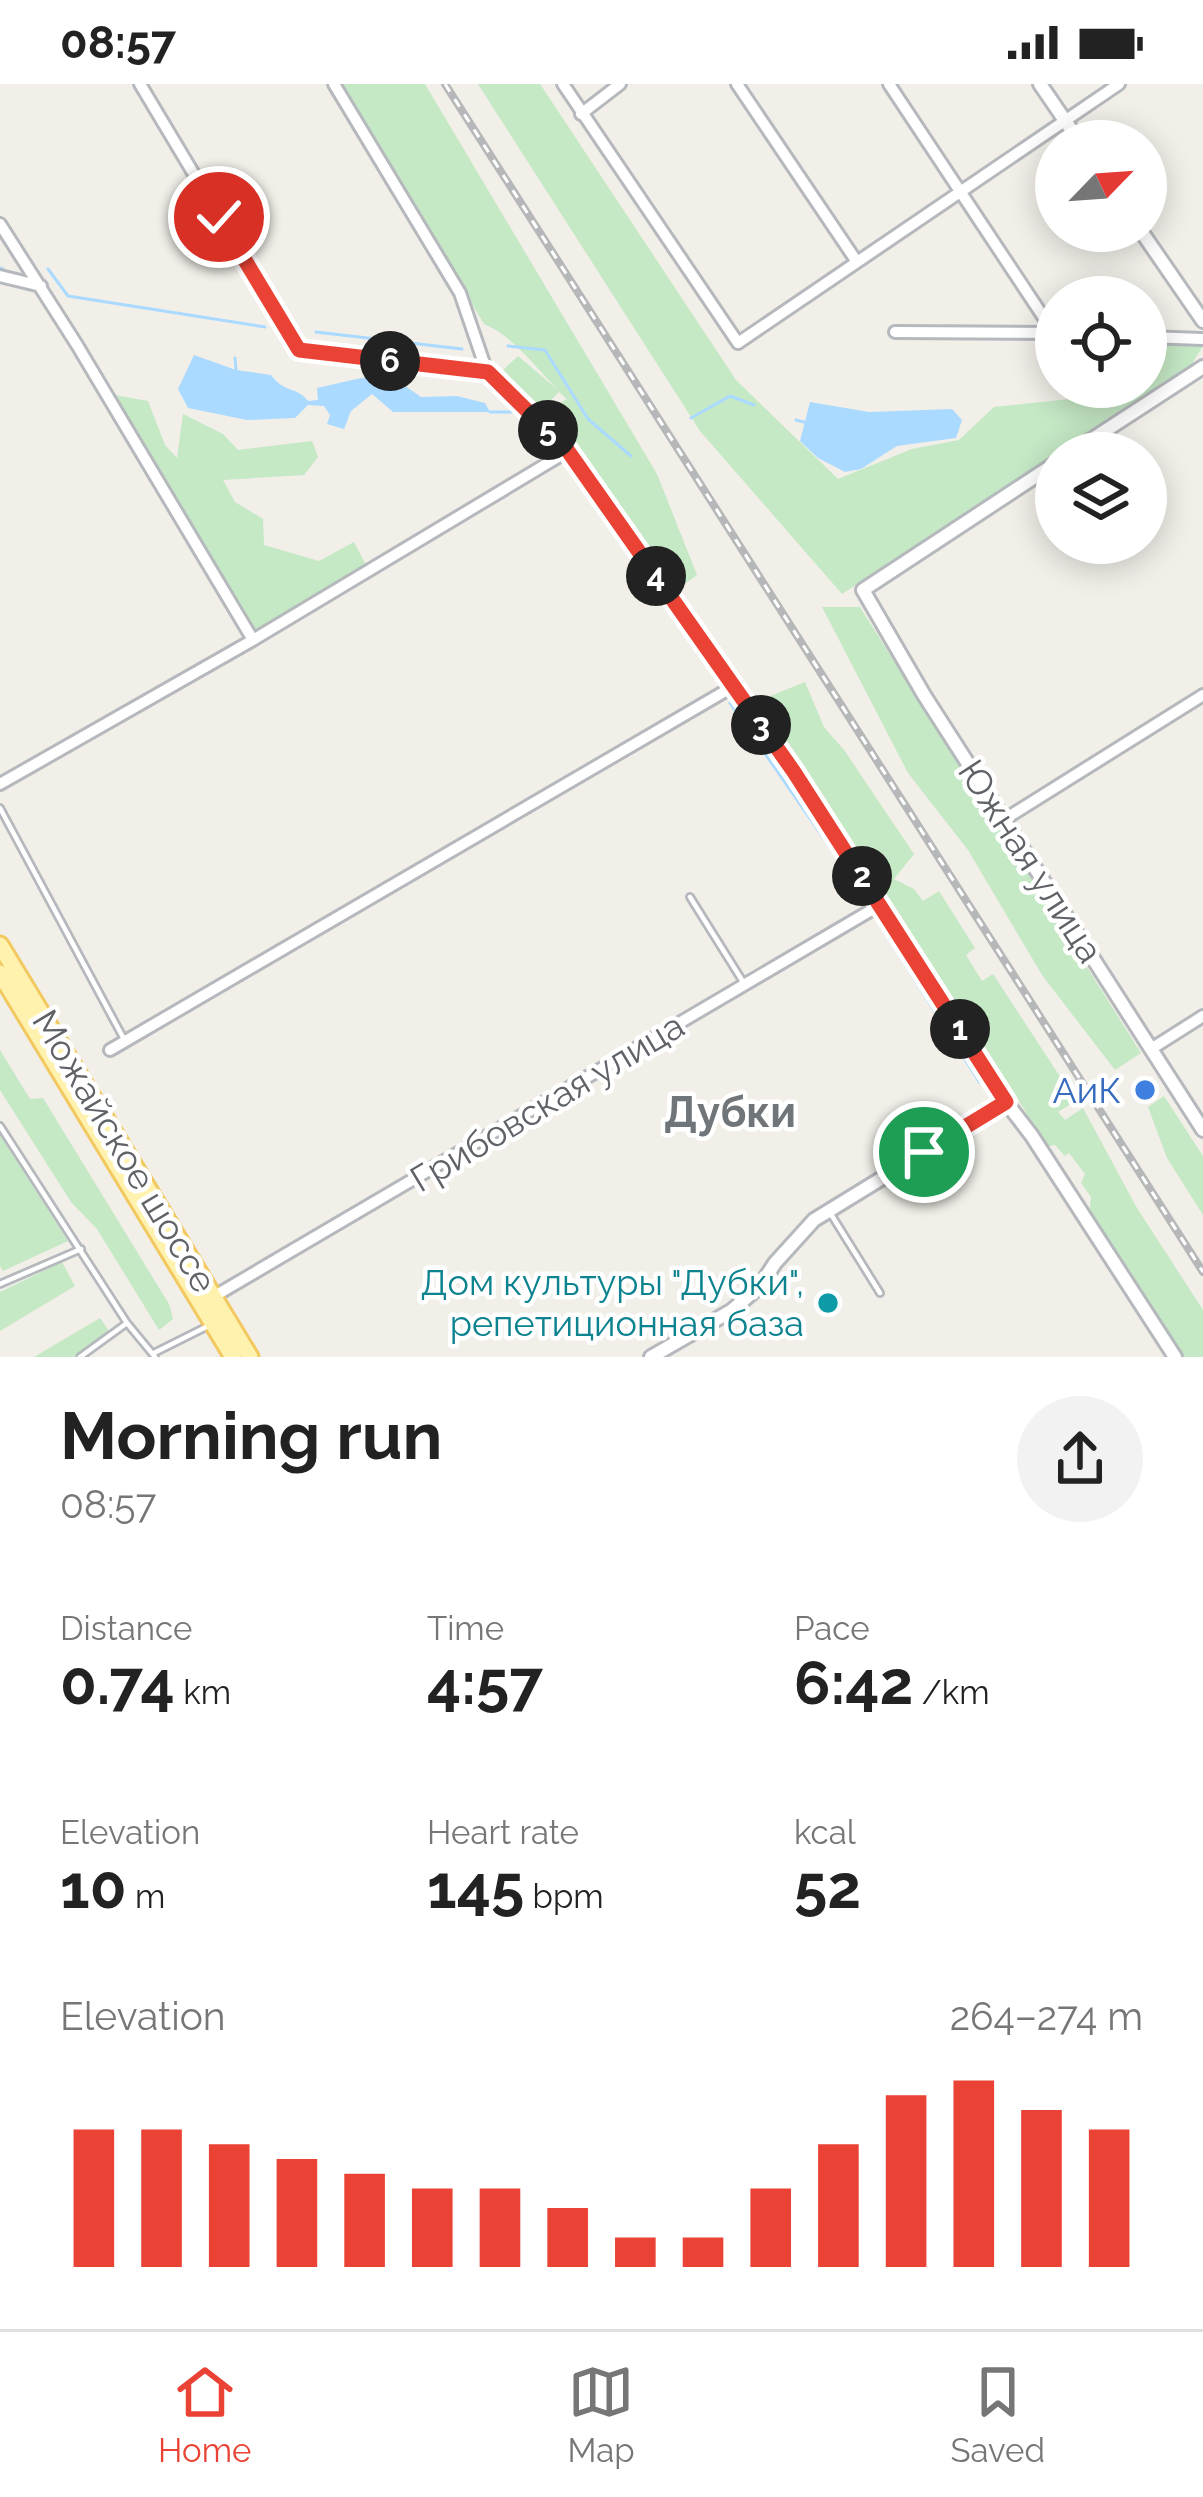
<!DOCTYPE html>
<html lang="en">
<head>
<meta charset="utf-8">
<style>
  :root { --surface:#fff; --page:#f2f2f2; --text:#222; --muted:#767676; --line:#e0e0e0; --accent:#ea4335 }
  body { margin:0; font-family:Raleway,sans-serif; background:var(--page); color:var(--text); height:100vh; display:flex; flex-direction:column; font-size:45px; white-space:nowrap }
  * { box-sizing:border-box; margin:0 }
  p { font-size:39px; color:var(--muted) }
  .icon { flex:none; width:66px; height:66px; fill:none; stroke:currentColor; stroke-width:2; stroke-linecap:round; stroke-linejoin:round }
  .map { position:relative; height:1273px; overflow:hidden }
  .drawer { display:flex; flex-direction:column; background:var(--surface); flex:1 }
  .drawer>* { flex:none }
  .needle { width:78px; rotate:65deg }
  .fabs { position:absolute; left:1035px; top:36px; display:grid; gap:24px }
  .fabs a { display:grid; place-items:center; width:132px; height:132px; border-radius:50%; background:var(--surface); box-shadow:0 6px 30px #0003; font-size:60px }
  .pin { position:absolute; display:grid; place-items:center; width:102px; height:102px; color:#fff; margin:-51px; border:6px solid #fff; border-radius:50%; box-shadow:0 3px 12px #0007 }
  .km { position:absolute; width:60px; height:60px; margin:-30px; border-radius:50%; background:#222; color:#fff; font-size:33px; line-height:60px; text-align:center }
  .round { display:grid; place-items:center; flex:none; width:126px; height:126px; border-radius:63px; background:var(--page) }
  .overview { display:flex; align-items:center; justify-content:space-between; height:204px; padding:0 60px }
  h1 { font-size:66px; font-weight:700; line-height:90px }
  .figures { display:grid; grid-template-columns:repeat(3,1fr); gap:18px; height:204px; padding:12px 60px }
  .figures div { display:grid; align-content:center }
  .figures b { font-size:60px; font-weight:700 }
  .figures small { font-size:33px; font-weight:400 }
  .figures p { font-size:33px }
  .chart { height:336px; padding:24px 60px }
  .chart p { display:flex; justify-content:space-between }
  .chart svg { width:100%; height:216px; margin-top:12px; stroke:var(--accent); stroke-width:6 }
  .status { display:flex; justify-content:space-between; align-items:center; height:84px; padding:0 60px; background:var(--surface); direction:ltr }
  .status svg { height:33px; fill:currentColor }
  .tab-bar { display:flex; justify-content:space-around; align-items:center; height:168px; border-top:3px solid var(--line); background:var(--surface); font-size:33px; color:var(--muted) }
  .tab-bar a { display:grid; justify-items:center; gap:6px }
  .tab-bar .active { color:var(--accent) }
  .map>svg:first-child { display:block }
</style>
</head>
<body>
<div class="status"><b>08:57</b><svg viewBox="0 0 49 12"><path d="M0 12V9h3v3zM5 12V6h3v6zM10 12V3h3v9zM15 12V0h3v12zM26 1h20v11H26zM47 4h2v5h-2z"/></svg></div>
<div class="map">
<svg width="1203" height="1273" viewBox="0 0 1203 1273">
  <rect width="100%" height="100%" fill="#f1efe8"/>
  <path fill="#c5e8c5" d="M341,0H425L657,390L697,491L679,504L579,363L546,327L567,315L559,308L543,324L500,289L518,272L558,306C535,283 513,252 484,240Z
    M478,0H540L736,296L838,395L912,365L959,356L994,323L1098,312L1099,303H1146V259L1203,262L1190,283L842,510L700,347Z
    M115,311L148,317L165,361L177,374L183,330L223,350L238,366L312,357L318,373L304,391L223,396L235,418L263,435L264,461L319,477L354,458L368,485L256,552Z
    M822,523H860L1141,969L1115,986L1042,891L968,766L908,689Z
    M805,598L824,643L844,666L914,770L894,795L914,805L923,817L939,807L975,864L966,871L982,897L993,890L1076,1017L1058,1028L1065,1036L1083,1024L1137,1124L1203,1226V1273H1180L1089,1129L1091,1113L1081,1099L1085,1090L1069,1069L1065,1072L1055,1061L1044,1063L1026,1028L930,878L759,623L763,615Z
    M0,966L30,1015L43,1014L169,1220L173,1235L159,1246L97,1145L71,1118L0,1006Z
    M1164,1012L1203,1072V1131L1167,1074L1148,1023Z
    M0,1051L68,1157L3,1187L0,1182Z
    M62,1178L75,1202L0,1247V1208Z
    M100,1234L109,1247L73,1273H34Z"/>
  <path fill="#aadaff" d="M194,271L236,286L271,291C284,309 298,303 308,317L318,316L317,304L361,294L391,292L421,313L457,312L485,319L490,328H393L372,310L351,327L344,345L327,340L330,331L324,322L308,321L295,334L247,336L188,324L178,305Z
    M810,318L869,328L952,325L962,336L956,354L897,362L861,385L845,388L818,374L800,357Z"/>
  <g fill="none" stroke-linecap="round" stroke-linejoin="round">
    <path stroke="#aadaff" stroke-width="3" d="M0,184L3,185
      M48,185L68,212L265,243
      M316,248L462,265
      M508,262L545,266L588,335L631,372
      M235,274L236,286
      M490,328H512
      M691,334L730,312L754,321
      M796,336L804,338
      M528,338L550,361
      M567,383L707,582
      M730,619L863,811
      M877,836L980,999"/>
    <g stroke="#b5b8bc" stroke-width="10">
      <path id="service" d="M0,724L125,957
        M690,813L745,901
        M0,1042L127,1239L155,1273
        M829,1127L880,1209
        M0,1200L81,1165
        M154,1269L208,1242
        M80,1273L127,1239"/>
    </g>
    <g stroke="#b5b8bc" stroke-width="16">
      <path id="minor" d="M140,0L299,266L487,288
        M334,0L460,209L487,288L568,367L794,689L1006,1018
        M563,0L738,259L1119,0
        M737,0L857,178
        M889,0L1054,249
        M581,30L620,0
        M0,140L77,261L253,556
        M0,192L41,202
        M895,248L1054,249
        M1146,253L1203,255
        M0,700L253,556L568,367
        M1005,735L1203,611
        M1151,965L1203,932
        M110,966L734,602
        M213,1213L880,821"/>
    </g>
    <g stroke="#b5b8bc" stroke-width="18">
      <path id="tertiary" d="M1040,0L1079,57
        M1141,147L1203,237
        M1071,369L1203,283
        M1056,379L863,506L924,611L1203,1046
        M651,1273L731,1227L760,1202L775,1179L814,1136L1006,1018L1032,1052L1175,1273"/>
    </g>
    <g stroke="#f2c960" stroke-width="21">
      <path id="primary" d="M0,861L250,1273
        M0,889L233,1273"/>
    </g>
    <use href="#service" stroke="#fff" stroke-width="4.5"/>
    <use href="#minor" stroke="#fff" stroke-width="10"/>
    <use href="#tertiary" stroke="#fff" stroke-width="12"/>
    <use href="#primary" stroke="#fff2af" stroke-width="15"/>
    <g stroke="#b6b7b8" stroke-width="8">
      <path id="rail" d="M445,0L1203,1188"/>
    </g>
    <use href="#rail" stroke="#fff" stroke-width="3" stroke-dasharray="9" stroke-linecap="butt"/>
  </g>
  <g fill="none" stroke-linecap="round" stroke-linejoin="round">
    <g stroke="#fff" stroke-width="24">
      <path id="route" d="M219,133L299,266L488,288L568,367L794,688L1006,1018L924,1068"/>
    </g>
    <use href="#route" stroke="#ea4335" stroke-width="15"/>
  </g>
  <circle fill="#3f7fe0" stroke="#fff" stroke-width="4.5" cx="1145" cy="1006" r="12"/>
  <circle fill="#0f9aa8" stroke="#fff" stroke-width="4.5" cx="828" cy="1219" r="12"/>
  <g text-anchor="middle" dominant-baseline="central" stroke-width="9" stroke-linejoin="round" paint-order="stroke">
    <g font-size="36" fill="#5f6368" stroke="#fff">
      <text transform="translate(1031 777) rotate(57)">Южная улица</text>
      <text transform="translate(547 1018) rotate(-31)">Грибовская улица</text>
      <text transform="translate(125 1067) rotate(59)">Можайское шоссе</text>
    </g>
    <g font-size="36" fill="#366cbe" stroke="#fff" text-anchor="end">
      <text x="1121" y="1006">АиК</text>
    </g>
    <g font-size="36" fill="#0d838f" stroke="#fff" text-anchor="end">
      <text x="804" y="1198">Дом культуры "Дубки",<tspan x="804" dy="41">репетиционная база</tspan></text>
    </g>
    <g font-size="42" font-weight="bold" fill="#70757a" stroke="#fff">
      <text x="730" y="1028">Дубки</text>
    </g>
  </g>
</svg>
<div class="fabs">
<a><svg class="needle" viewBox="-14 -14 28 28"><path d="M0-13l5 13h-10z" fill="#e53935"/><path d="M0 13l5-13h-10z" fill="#767676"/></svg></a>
<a><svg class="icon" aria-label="locate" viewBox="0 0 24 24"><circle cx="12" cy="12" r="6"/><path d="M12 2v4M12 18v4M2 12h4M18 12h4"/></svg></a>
<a><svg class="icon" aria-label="layers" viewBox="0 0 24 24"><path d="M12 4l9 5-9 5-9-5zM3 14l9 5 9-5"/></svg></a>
</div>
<div class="pin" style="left:924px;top:1068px;background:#1e9e55"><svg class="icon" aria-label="arrive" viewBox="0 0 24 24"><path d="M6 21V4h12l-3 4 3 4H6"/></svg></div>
<div class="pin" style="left:219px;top:133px;background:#d93025"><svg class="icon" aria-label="check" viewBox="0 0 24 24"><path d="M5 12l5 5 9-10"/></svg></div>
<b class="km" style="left:960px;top:945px">1</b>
<b class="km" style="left:862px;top:792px">2</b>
<b class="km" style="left:761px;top:641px">3</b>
<b class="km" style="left:656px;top:492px">4</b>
<b class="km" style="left:548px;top:346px">5</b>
<b class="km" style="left:390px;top:277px">6</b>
</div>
<section class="drawer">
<div class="overview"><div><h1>Morning run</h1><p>08:57</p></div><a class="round"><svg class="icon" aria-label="share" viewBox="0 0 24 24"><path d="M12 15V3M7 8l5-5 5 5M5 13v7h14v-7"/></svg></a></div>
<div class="figures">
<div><p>Distance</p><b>0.74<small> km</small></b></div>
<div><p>Time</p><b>4:57</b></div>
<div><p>Pace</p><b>6:42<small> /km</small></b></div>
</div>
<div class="figures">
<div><p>Elevation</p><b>10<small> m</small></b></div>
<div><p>Heart rate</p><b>145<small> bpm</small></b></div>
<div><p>kcal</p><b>52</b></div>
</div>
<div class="chart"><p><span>Elevation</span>264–274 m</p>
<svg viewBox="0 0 160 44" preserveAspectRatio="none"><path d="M5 44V16M15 44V16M25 44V19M35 44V22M45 44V25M55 44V28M65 44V28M75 44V32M85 44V38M95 44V38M105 44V28M115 44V19M125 44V9M135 44V6M145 44V12M155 44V16"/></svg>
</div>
</section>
<nav class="tab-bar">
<a class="active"><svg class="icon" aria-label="home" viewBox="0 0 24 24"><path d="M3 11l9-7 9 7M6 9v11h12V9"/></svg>Home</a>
<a><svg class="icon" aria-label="map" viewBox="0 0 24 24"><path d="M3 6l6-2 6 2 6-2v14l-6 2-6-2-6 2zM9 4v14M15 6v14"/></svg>Map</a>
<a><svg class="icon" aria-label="saved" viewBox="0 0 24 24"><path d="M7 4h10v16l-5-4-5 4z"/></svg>Saved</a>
</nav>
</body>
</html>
